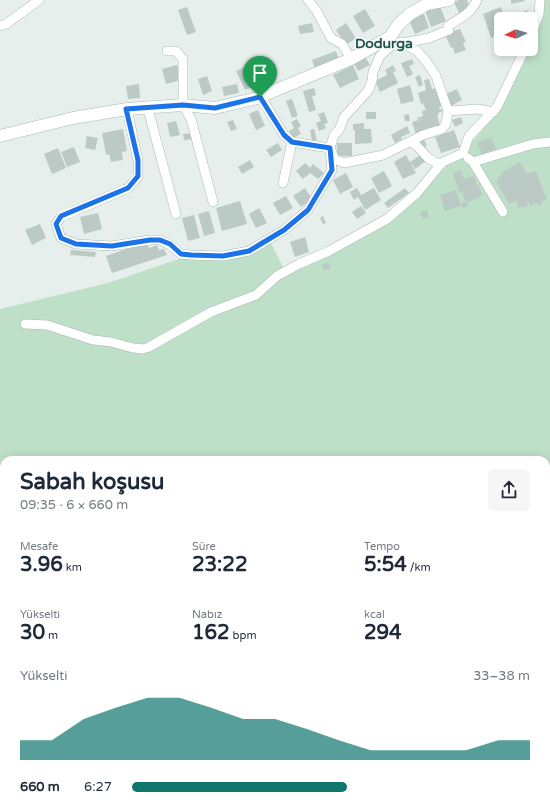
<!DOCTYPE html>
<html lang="tr">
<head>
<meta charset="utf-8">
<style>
  :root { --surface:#fff; --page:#f6f6f7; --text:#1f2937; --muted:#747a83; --accent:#0f766e }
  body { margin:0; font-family:"Varela Round",sans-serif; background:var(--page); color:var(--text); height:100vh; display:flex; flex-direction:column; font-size:15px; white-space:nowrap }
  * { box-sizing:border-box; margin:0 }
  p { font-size:13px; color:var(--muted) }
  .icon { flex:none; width:22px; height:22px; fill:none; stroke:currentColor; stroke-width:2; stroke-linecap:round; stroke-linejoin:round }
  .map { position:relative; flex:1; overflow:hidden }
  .panel { position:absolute; left:0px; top:456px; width:550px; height:354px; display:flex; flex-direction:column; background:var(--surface); border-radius:12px 12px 0 0; box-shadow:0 2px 10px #0003 }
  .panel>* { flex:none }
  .needle { width:26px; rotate:265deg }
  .controls { position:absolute; left:494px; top:12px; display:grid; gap:8px }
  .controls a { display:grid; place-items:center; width:44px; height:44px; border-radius:6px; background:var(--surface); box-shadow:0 2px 10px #0003; font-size:20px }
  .pin { position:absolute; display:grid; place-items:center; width:34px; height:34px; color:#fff; margin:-41px -17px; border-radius:50% 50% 50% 0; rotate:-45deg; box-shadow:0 0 4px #0007 }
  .pin .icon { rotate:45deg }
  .round { display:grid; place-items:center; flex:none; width:42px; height:42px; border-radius:6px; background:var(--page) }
  .summary { display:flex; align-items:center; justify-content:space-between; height:68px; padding:0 20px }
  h1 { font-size:22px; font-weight:700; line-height:30px }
  .metrics { display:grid; grid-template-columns:repeat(3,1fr); gap:6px; height:68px; padding:4px 20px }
  .metrics div { display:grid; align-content:center }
  .metrics b { font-size:20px; font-weight:700 }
  .metrics small { font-size:11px; font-weight:400 }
  .metrics p { font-size:11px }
  .chart { height:112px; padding:8px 20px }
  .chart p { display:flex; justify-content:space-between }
  .chart svg { width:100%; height:72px; margin-top:4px; fill:var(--accent); opacity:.7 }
  ul { padding:0 20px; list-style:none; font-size:13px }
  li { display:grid; grid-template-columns:64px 48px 1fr; align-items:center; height:30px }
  li i { height:10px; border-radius:5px; background:var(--accent) }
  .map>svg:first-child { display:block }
</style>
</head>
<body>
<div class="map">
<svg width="550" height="810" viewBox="0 0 550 810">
  <rect width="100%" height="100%" fill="#e6efeb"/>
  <path fill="#bfe0c8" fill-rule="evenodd" d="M545,0H550V810H0V309L108,283L182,258H230L270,241L287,275L327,256L420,196L449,163L458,159L488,123L525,49H531V35ZM4,460H546V806H4Z"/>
  <path fill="#bbcac4" d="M459,0H467L470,8L459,13L454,2Z
    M511,0H525V1L511,4Z
    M439,4L446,21L431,27L425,10Z
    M187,7L196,32L187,35L178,10Z
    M501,7L505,19H501V34L491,38L483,14Z
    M365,9L375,26L363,33L353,16Z
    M527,10L530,19H508Z
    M424,14L429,28L415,34L409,20Z
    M312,23L314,32L300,34L298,26Z
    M346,23L356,38L346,45L336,30Z
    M460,29L466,42L463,43L466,50L455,54L453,47L451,48L445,34Z
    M336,51L339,60L315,69L312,60Z
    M364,55L370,65L358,71L353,62Z
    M412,59L414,64L409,66L413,74L407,77L401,63Z
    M177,65L181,80L166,84L162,69Z
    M353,65L359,79L340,88L333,75Z
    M393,65L396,71L393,72L398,83L380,92L375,81L387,75L385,70Z
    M247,66L256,85L245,90L236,71Z
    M420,75L423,85L419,87L415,77Z
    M207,76L212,91L203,95L198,79Z
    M429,79L432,89L436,88L443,106L439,107L440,110L442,109L443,111L438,113L439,115H437L440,125L424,130V131L416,134L412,122L423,119L418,120L417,118L423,116L422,111L426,110L423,103L421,104L418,93L426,90L424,80Z
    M139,84L140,98L128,99L126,86Z
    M237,84L239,93L224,96L222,87Z
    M410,85L414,101L401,104L397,89Z
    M314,88L316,95L312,96L316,110L309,112L303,91Z
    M457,89L462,100L451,106L446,94Z
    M292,99L298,116L292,118L286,101Z
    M258,110L265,126L256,130L249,114Z
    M324,112L328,123L324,124L326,128L319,131L316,123L321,121L318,114Z
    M366,112H376V119H366Z
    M409,114L410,121H405L404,115Z
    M461,117L463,123L455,127L452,120Z
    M297,119L301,126L298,128L301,134L293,138L289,131L294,128L291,122Z
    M233,120L237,129L231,131L227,122Z
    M176,121L180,135L170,137L167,123Z
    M364,123V129H371L372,143L355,144V130H353V124Z
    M407,126L410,133L401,137L402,139L395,143L391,135Z
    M123,129L127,151L122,152L123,160L111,162L109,154L106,155L102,133Z
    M314,129L317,140L312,141L310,130Z
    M454,130L460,147L441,153L435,137Z
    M193,133V139L184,140L183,134Z
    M87,136L98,138L95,150L85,148Z
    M491,137L496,149L482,154L477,142Z
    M424,139L427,146L423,148L420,141Z
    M278,143L282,150L271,157L266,150Z
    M337,143H352V156H337Z
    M74,147L80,162L67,167L61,152Z
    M58,148L66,168L52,174L44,154Z
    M422,154L426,161L415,169L410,162Z
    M406,155L416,173L403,179L394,162Z
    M250,160L254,167L242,174L238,167Z
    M520,162L527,174L536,171L547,199L542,201L543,204L538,206L537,203L530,206L526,197L528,206L518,208L516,201L509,204L496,182L504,171Z
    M305,163L310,168L313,164L324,173L318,179L310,173L303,179L296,171Z
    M461,170L464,179L474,176L477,185H478L483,195L467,203L462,193L465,191L459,193L453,173Z
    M384,171L392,186L379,193L371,178Z
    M346,173L353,187L340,194L333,180Z
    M305,188L312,199L301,207L293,196Z
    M357,188L361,195L374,188L381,200L365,210L358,197L354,200L350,192Z
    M405,188L409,193L388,208L384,203Z
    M456,190L461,206L445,211L440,195Z
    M286,196L293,208L280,215L273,203Z
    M240,201L247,224L222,231L216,208Z
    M465,201L468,205L464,209L460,204Z
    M361,206L366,213L357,219L352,212Z
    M259,208L267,223L256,228L249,214Z
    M427,210L429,217L423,219L420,212Z
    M209,211L215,233L204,236L198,214Z
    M98,213L102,229L84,234L80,217Z
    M194,215L200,238L188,241L182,218Z
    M323,216L326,223L323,224L320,218Z
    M40,224L46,238L32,245L25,230Z
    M305,237L309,252L295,257L290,242Z
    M147,242L149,248L157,245L159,250L164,249L167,255L112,273L106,256Z
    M71,250L96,252L95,257L70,255Z
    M329,263L330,269L323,270L322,264Z"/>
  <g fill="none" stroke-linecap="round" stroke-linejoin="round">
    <g stroke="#a8b8b2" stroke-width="10">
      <path id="street" d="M308,0L316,10L331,38L342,44L351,59
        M0,26L6,24L39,0
        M531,36L539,14L540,0
        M400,42L403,43L429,38L449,30L448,26C460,18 472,13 477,0
        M167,51H176L183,59V105L191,119L213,202
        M127,109L138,161V177L128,188L61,217L56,224L61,238L76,244L112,246L150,240H160L170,245L181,254L191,255L223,256L249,251L284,230L308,210L332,170L330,148L334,135L339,130L344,117L368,91L372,81L373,72L380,56L391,46L403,43L417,51L426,61L436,76L448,111L446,124L442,129L423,135L383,155L344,163L335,159L330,148L292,142L284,135L261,97
        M148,109L176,214
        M448,111L478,109L493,112
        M411,142L417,146L428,158L440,165L443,162L463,153L469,136L497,107L525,49
        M468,158L473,162L503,212
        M473,162L533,144L550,142
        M283,183L292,142
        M25,324L47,325L93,340L111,342L133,348L143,349L149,347L211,312L256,295L277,276L299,264L329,251L387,219L417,193L440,165"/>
    </g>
    <g stroke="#a4bbb3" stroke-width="13">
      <path id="secondary" d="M0,136L73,118L127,109L183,105L215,108L257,98L351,59L390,37L398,25L410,14L427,4L449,0"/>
    </g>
    <use href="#street" stroke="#fff" stroke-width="9"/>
    <use href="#secondary" stroke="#fff" stroke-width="12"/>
  </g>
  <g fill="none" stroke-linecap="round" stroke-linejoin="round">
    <g stroke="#fff" stroke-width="8">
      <path id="route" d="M260,97L284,135L292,142L330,148L332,170L308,210L284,230L249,251L223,256L191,255L181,254L170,244L160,240H150L112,246L76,244L61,238L56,224L61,216L128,188L138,176V160L126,109L183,105L215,108Z"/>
    </g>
    <use href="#route" stroke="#1a73e8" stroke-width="5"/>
  </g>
  <g text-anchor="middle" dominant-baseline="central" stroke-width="3" stroke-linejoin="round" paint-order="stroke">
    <g font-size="14" font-weight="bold" fill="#1f5548" stroke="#f7fbf9">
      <text x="384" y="43">Dodurga</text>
    </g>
  </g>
</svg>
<div class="controls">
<a><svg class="needle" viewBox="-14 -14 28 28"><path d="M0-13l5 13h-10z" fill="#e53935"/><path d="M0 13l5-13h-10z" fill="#747a83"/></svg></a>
</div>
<div class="pin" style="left:260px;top:97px;background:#1e9e55"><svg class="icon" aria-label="arrive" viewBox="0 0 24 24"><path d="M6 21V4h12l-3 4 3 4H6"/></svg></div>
<section class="panel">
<div class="summary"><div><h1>Sabah koşusu</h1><p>09:35 · 6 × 660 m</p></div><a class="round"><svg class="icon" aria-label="share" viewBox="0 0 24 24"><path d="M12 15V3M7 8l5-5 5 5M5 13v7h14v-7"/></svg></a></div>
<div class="metrics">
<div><p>Mesafe</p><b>3.96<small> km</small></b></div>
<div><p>Süre</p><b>23:22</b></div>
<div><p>Tempo</p><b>5:54<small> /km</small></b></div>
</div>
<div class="metrics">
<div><p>Yükselti</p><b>30<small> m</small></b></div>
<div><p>Nabız</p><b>162<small> bpm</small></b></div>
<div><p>kcal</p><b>294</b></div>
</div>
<div class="chart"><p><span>Yükselti</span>33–38 m</p>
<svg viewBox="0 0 160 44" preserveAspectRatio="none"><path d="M0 44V32L10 32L20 19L30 12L40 6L50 6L60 12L70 19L80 19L90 25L100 32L110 38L120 38L130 38L140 38L150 32L160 32V44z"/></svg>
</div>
<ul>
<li><b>660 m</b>6:27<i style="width:54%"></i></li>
</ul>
</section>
</div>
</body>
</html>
